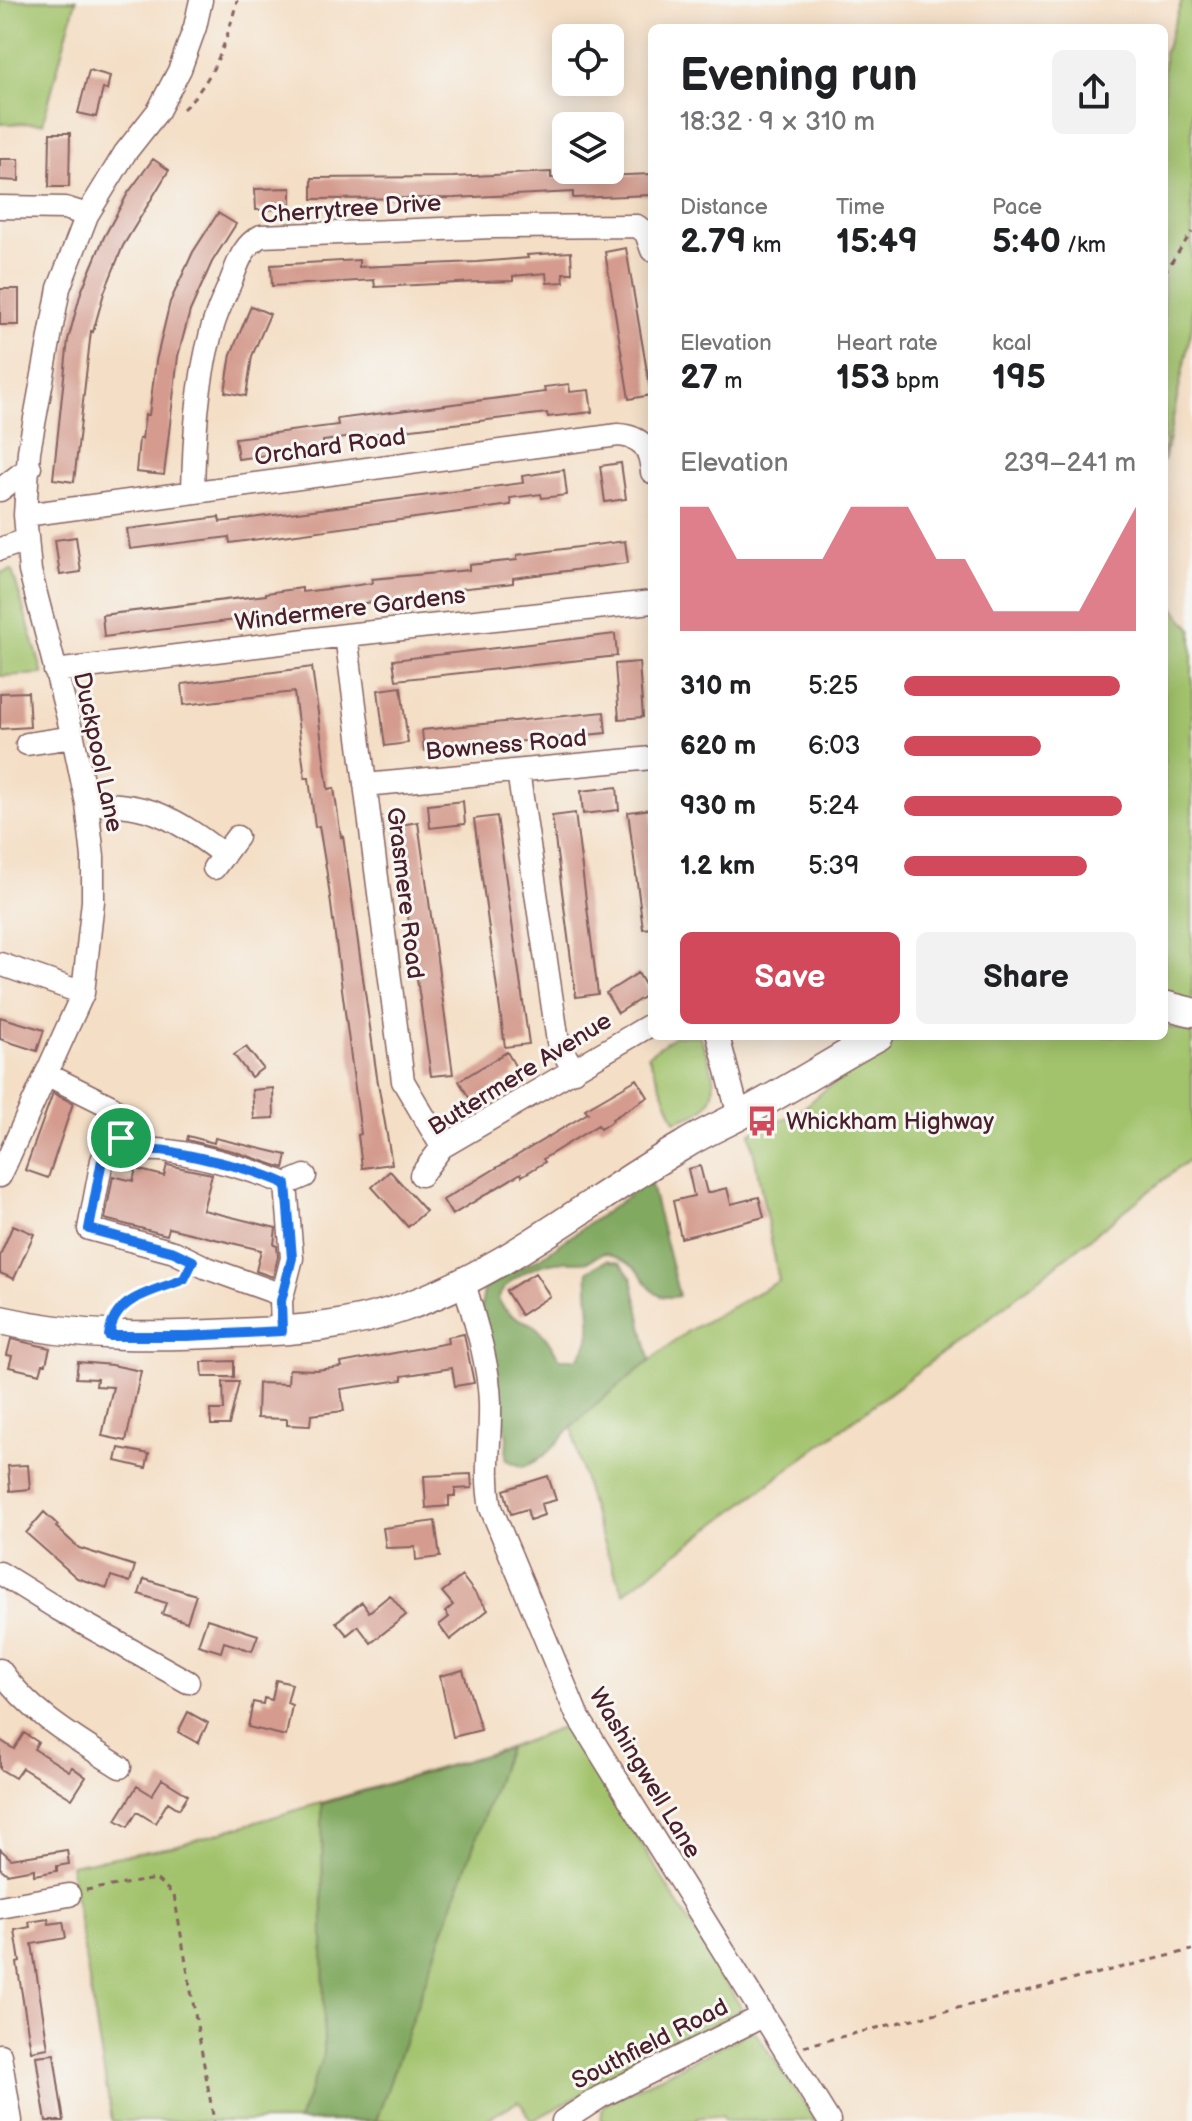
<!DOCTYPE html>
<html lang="en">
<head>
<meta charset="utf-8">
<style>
  :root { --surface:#fff; --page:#f2f2f2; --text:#202124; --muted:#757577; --accent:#d1495b }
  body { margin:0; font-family:"Balsamiq Sans",sans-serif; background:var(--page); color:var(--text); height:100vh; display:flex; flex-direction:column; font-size:30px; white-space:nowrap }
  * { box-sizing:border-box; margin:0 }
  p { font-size:26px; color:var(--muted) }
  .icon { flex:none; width:44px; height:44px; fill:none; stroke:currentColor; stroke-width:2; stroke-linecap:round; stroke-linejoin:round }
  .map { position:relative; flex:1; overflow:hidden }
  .sheet { position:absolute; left:648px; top:24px; width:520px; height:1016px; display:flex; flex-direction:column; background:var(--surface); border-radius:12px; box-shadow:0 4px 20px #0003 }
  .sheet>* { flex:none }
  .fabs { position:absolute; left:552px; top:24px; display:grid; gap:16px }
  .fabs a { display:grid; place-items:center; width:72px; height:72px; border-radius:12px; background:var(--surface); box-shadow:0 4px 20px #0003; font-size:40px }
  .pin { position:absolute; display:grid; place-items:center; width:68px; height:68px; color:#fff; margin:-34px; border:4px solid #fff; border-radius:50%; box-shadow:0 2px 8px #0007 }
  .round { display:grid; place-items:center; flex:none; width:84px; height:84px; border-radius:12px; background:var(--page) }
  .summary { display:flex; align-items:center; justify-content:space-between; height:136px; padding:0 32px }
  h1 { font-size:44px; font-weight:700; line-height:60px }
  .metrics { display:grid; grid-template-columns:repeat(3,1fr); gap:12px; height:136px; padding:8px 32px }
  .metrics div { display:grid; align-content:center }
  .metrics b { font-size:34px; font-weight:700 }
  .metrics small { font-size:22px; font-weight:400 }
  .metrics p { font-size:22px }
  .chart { height:224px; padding:16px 32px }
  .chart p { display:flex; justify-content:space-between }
  .chart svg { width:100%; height:144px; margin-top:8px; fill:var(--accent); opacity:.7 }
  .action { display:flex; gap:16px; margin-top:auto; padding:16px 32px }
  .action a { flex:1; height:92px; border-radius:12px; background:var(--accent); color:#fff; font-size:32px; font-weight:700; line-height:92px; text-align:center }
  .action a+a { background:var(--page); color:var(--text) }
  ul { padding:0 32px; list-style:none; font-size:26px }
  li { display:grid; grid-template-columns:128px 96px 1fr; align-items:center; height:60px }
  li i { height:20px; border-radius:10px; background:var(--accent) }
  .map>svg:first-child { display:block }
</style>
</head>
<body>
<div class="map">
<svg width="1192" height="2121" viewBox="0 0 1192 2121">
  <rect width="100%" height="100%" fill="#f6f6f2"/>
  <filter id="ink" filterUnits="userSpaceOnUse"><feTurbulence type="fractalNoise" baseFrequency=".0125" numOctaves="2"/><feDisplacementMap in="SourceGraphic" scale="16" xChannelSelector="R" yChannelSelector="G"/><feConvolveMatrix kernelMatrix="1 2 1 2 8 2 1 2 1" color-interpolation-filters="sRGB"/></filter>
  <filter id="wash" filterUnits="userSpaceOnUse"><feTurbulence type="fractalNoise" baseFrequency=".006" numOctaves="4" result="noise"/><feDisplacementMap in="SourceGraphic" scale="32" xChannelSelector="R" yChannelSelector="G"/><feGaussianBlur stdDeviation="1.8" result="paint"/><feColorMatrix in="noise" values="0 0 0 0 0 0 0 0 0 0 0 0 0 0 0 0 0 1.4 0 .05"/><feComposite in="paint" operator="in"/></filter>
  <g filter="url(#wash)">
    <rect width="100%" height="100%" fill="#f4dec5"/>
    <path fill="#a2c36c" stroke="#76714c" stroke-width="2" d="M0,0H76L43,123L0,124Z
      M1182,0H1192V326L1164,461V54Z
      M12,570L43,674L0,676V573Z
      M1164,596L1192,629V1003L1164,996Z
      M1164,1026L1192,1032V1157L1002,1308L624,1593C599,1539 583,1485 572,1426L620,1384L688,1331L779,1281L750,1133L798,1113L827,1088L892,1043L916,1036H1164Z
      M675,1036H700C708,1059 727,1095 699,1112C692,1116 682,1118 675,1121L648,1055Z
      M569,1725L742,2009L532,2121L519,2101L484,2121H112L70,1865L171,1847L508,1748Z
      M754,2030L816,2121H725L723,2115L696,2118L697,2121H601L603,2105Z"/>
    <path fill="#81a960" stroke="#666446" stroke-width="2" d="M650,1181L679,1296C645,1302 651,1277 629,1264C622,1259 613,1256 605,1253C598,1254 594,1259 588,1261C577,1264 566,1260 555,1262C535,1265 505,1279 498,1299C512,1325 529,1317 540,1331C548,1339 554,1350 560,1359H577C581,1354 586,1348 588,1342C594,1325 586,1293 588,1271L607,1260L620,1263L632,1279L650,1361C623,1382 596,1403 572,1427C553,1445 549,1457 523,1467L506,1460L507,1438L493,1351L480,1315L484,1290L497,1279L540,1258Z
      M508,1748L376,2121H298L324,2053L322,1804Z"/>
    <g id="blocks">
      <path fill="#d49b8e" d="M89,70L110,76L107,90L103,89L96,117L78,113Z
        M50,133H70L69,187H49Z
        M0,159H19V181L0,180Z
        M153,159L169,170L123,246L104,293L93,332L91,331L74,482L53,479L68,340L81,292L104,237L128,193Z
        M551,172V178L652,174V195L573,198V192L454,198L312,199V178L453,177Z
        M291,188V209L256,210L255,189Z
        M218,213L236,224L212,262L190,311L178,356L164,475L136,472L139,439H142L145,415H149L156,361L170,302L193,252Z
        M626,248L651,395L629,399L605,252Z
        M571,252L572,273H563L564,282L547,283L546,273L513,276V281L478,282L375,287L374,280L272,286L271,265L359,260V267L477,262L528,258L527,255Z
        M0,289H19V325H0Z
        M251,306L270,314L252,356L246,396L225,392L231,354Z
        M569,384L570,392L589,390L592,412L548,417L547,413L395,431L323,441V447L238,459L235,438L338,425L337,419L545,392L544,387Z
        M621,463L626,499L605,502L600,466Z
        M564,470L567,495L542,498L541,494L510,498L511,505L230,543L229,537L130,549L127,529L219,517L220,522L460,491L523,483L522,476Z
        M76,537L81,572L60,575L55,540Z
        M625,541L628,563L513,578V583L458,589L459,592L357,604V608L323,612L322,609L104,637L102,615L266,595V593L302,588V592L337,588L373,583L372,579L469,570V565L517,560V555Z
        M615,634L617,656L396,680L393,660Z
        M639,662L643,717L619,719L615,664Z
        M312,667L328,789L334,788L341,837L343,836L377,1077L392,1164L362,1168L358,1135L361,1134L327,874L319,826L315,827L309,778H305L294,692L184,705L182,684Z
        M401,687L408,743L385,746L378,690Z
        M28,692L30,727L0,729V693Z
        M604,712L606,733L424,751L422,730Z
        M617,787L619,810L583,814L581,791Z
        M463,801L465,824L430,828L428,805Z
        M652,809V928L643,929L628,812Z
        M575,813L598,994L576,997L552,816Z
        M497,816L529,1044L505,1047L474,819Z
        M418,822L453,1074L431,1076L395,826Z
        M638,973L650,993L618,1013L606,993Z
        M0,1017L44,1030L37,1051L0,1039Z
        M246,1047L263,1068L251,1077L234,1055Z
        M507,1052L518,1071L512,1074L514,1076L471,1101L459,1081Z
        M637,1079L648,1097L612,1119L613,1121L600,1129L598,1125L543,1159L545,1162L522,1176L521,1173L452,1215L443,1200L588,1113L585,1109Z
        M273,1088L274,1118L254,1119L252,1090Z
        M53,1093L73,1103L48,1178L25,1170Z
        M188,1136L214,1143L215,1138L287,1155L284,1168L233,1151L187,1140Z
        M167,1165L212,1174L203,1210L276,1228L274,1245L277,1246L278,1257L273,1277L256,1271L261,1250L169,1228L167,1235L105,1219L113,1176L133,1181L136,1169L164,1176Z
        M700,1166L707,1193L727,1188L731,1204L759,1197L764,1217L681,1238L673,1201L694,1196L688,1169Z
        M390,1171L426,1211L408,1227L372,1187Z
        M13,1225L34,1234L14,1279L0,1273V1255Z
        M535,1273L550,1296L521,1315L506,1291Z
        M464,1334L474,1383L455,1386L452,1368L402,1376V1380L341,1389L344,1411L311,1415L310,1426L287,1425V1419L257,1418L258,1383L288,1384L289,1369L316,1370L342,1367L341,1363L448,1343L447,1337Z
        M11,1339L50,1348L46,1364H43L40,1374L9,1367L12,1356L7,1355Z
        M234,1361V1377H203L202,1362Z
        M78,1362L112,1365L141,1371L126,1441L102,1436L113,1387L96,1386L97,1379L76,1378Z
        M223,1382H239L229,1425H211L210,1410H224Z
        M119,1448L149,1454L146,1468L116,1461Z
        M28,1465L30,1489L10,1491L8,1466Z
        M471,1474L472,1488L455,1489V1496H449V1506L426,1508L424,1476Z
        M548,1476L556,1500L541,1504L544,1515L530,1520L527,1509L511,1514L504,1490Z
        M44,1512L58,1525L56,1527L79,1548L135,1566L130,1582L111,1576L107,1588L77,1578L26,1533Z
        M435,1521L440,1557L416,1560L415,1547L386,1548L383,1528Z
        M462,1576L488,1610L450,1640L439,1625L449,1617L445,1612L453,1605L442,1592Z
        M144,1579L196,1595L187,1622L162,1614L166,1603L139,1594Z
        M390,1595L406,1615L371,1643L358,1626L347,1635L336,1622L362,1602L369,1612Z
        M207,1619L258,1635L252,1651L224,1642L221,1652L198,1645Z
        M463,1670L481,1730L453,1737L440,1676Z
        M276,1680L292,1684L287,1703L292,1705L286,1736L248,1727L253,1702L263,1704L264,1698L272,1700Z
        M188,1712L208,1723L198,1743L178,1732Z
        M24,1733L38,1742L34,1749L69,1771L72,1767L86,1777L72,1799L22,1768L15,1778L0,1769V1740L14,1749Z
        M162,1779L188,1795L179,1809L168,1802L155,1823L137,1812L128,1827L116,1820L137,1786L152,1795Z
        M0,1849L11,1859L67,1850L69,1864L57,1866V1871L34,1875V1869L7,1874L0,1868Z
        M48,1919L49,1924L63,1922L66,1938L32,1944L48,2048L31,2051L17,1963L20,1962L15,1930L30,1927L29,1922Z
        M54,2054L60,2096L64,2121H46L41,2091L36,2056Z"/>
    </g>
  </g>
  <g filter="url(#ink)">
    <use href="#blocks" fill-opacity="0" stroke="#866261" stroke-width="2"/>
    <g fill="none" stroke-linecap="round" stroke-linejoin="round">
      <g stroke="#866261" stroke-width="25">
        <path id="minor" d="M0,207L65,208L87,215
          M0,490L30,467
          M193,492C194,439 197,384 211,333C215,315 224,298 231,281C238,263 243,245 261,236L494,227L637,226L646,233L652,250
          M25,515L618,435C642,437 650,447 652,472
          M0,549L27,540
          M346,635L403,1081L442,1147
          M55,671L346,635L652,602
          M27,744L73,737
          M518,771L558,1042L574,1071
          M365,785L652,758
          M87,804C149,802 175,818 224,855
          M214,868L237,837
          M0,964L83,993
          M718,1036L739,1116
          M46,1074L112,1107L118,1121L121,1138L102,1160L89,1229L174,1252L207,1268L282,1295
          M121,1138C145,1155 143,1147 169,1151C200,1155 258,1171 286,1184
          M421,1175L442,1147L652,1024
          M0,1176L83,993L93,901V857L87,804L73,737L30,571L25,515L29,451L59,288L87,215L125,153L158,111L180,69L195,27L201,0
          M464,1283C475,1321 489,1363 490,1403C491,1440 484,1471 491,1508L577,1715L829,2121
          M282,1331L281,1301L292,1258L286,1184L305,1176
          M0,1573L58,1609L188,1682
          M0,1670C31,1714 76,1739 120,1767
          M0,1907L69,1895
          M0,2055L11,2121
          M563,2121L600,2097L763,2016"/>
      </g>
      <g stroke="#866261" stroke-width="31">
        <path id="major" d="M1164,1005L1192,1012
          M0,1320C78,1338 155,1337 235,1333C291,1331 348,1327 402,1308C506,1272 589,1200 684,1145C704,1132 727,1123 748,1111C793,1087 835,1060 879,1036"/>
      </g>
      <path stroke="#866261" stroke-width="3" stroke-dasharray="6 6" stroke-linecap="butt" d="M183,109C214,79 227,42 237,0
        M1164,273L1192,232
        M118,1311L129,1300L183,1280
        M86,1890L156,1879L174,1895L214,2121
        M804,2046L1192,1950"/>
      <use href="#minor" stroke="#fff" stroke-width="22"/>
      <use href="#major" stroke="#fff" stroke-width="28"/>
    </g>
  </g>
  <g fill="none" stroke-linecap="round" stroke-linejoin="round" filter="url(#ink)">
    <g stroke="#fff" stroke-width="16">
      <path id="route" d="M121,1138C146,1156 147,1146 173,1152C210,1160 252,1168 286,1184L292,1258L281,1301L282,1331L187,1336H109C114,1296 152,1293 184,1279L193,1261L174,1252L89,1229L102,1160Z"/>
    </g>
    <use href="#route" stroke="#1a73e8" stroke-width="10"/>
  </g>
  <defs>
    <g id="bus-bare" transform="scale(2.4)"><path d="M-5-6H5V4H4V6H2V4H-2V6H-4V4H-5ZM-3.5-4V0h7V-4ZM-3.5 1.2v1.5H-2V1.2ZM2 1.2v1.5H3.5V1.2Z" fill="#d1495b" stroke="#f6f6f2" stroke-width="2.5" paint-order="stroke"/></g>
  </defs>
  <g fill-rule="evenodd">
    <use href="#bus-bare" x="762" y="1121"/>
  </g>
  <g text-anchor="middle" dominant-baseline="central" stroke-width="6" stroke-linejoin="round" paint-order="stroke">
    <g font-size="24" fill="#4a1f2b" stroke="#f6f6f2">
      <text transform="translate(351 209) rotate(-4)">Cherrytree Drive</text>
      <text transform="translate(330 447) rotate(-8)">Orchard Road</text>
      <text transform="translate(350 609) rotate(-7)">Windermere Gardens</text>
      <text transform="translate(506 745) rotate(-5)">Bowness Road</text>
      <text transform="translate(98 752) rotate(78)">Duckpool Lane</text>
      <text transform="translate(405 893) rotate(83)">Grasmere Road</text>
      <text transform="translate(520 1074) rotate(-32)">Buttermere Avenue</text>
      <text transform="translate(645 1773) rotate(59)">Washingwell Lane</text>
      <text transform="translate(650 2044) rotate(-27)">Southfield Road</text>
    </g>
    <g font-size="24" fill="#4a1f2b" stroke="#f6f6f2" text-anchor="start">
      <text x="786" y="1121">Whickham Highway</text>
    </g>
  </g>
</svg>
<div class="fabs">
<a><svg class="icon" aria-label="locate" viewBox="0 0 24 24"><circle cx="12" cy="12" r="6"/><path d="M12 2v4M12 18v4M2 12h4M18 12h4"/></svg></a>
<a><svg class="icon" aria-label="layers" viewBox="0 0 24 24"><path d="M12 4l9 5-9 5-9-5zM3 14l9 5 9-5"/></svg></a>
</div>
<div class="pin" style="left:121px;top:1138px;background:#1e9e55"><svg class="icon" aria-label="arrive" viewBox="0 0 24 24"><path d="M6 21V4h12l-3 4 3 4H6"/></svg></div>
<section class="sheet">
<div class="summary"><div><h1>Evening run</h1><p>18:32 · 9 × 310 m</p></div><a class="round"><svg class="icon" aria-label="share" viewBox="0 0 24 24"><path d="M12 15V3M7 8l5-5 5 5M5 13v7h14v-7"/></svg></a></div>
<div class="metrics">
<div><p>Distance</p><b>2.79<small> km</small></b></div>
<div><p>Time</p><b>15:49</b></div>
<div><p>Pace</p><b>5:40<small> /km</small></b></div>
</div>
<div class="metrics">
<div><p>Elevation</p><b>27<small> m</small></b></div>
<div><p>Heart rate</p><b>153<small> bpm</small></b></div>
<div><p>kcal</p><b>195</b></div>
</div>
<div class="chart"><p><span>Elevation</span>239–241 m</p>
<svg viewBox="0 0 160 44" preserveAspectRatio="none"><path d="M0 44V6L10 6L20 22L30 22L40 22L50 22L60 6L70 6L80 6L90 22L100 22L110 38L120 38L130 38L140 38L150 22L160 6V44z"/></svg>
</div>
<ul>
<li><b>310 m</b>5:25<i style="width:93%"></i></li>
<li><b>620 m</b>6:03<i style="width:59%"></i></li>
<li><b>930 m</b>5:24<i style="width:94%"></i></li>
<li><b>1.2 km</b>5:39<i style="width:79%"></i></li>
</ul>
<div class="action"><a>Save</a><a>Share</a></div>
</section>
</div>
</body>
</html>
